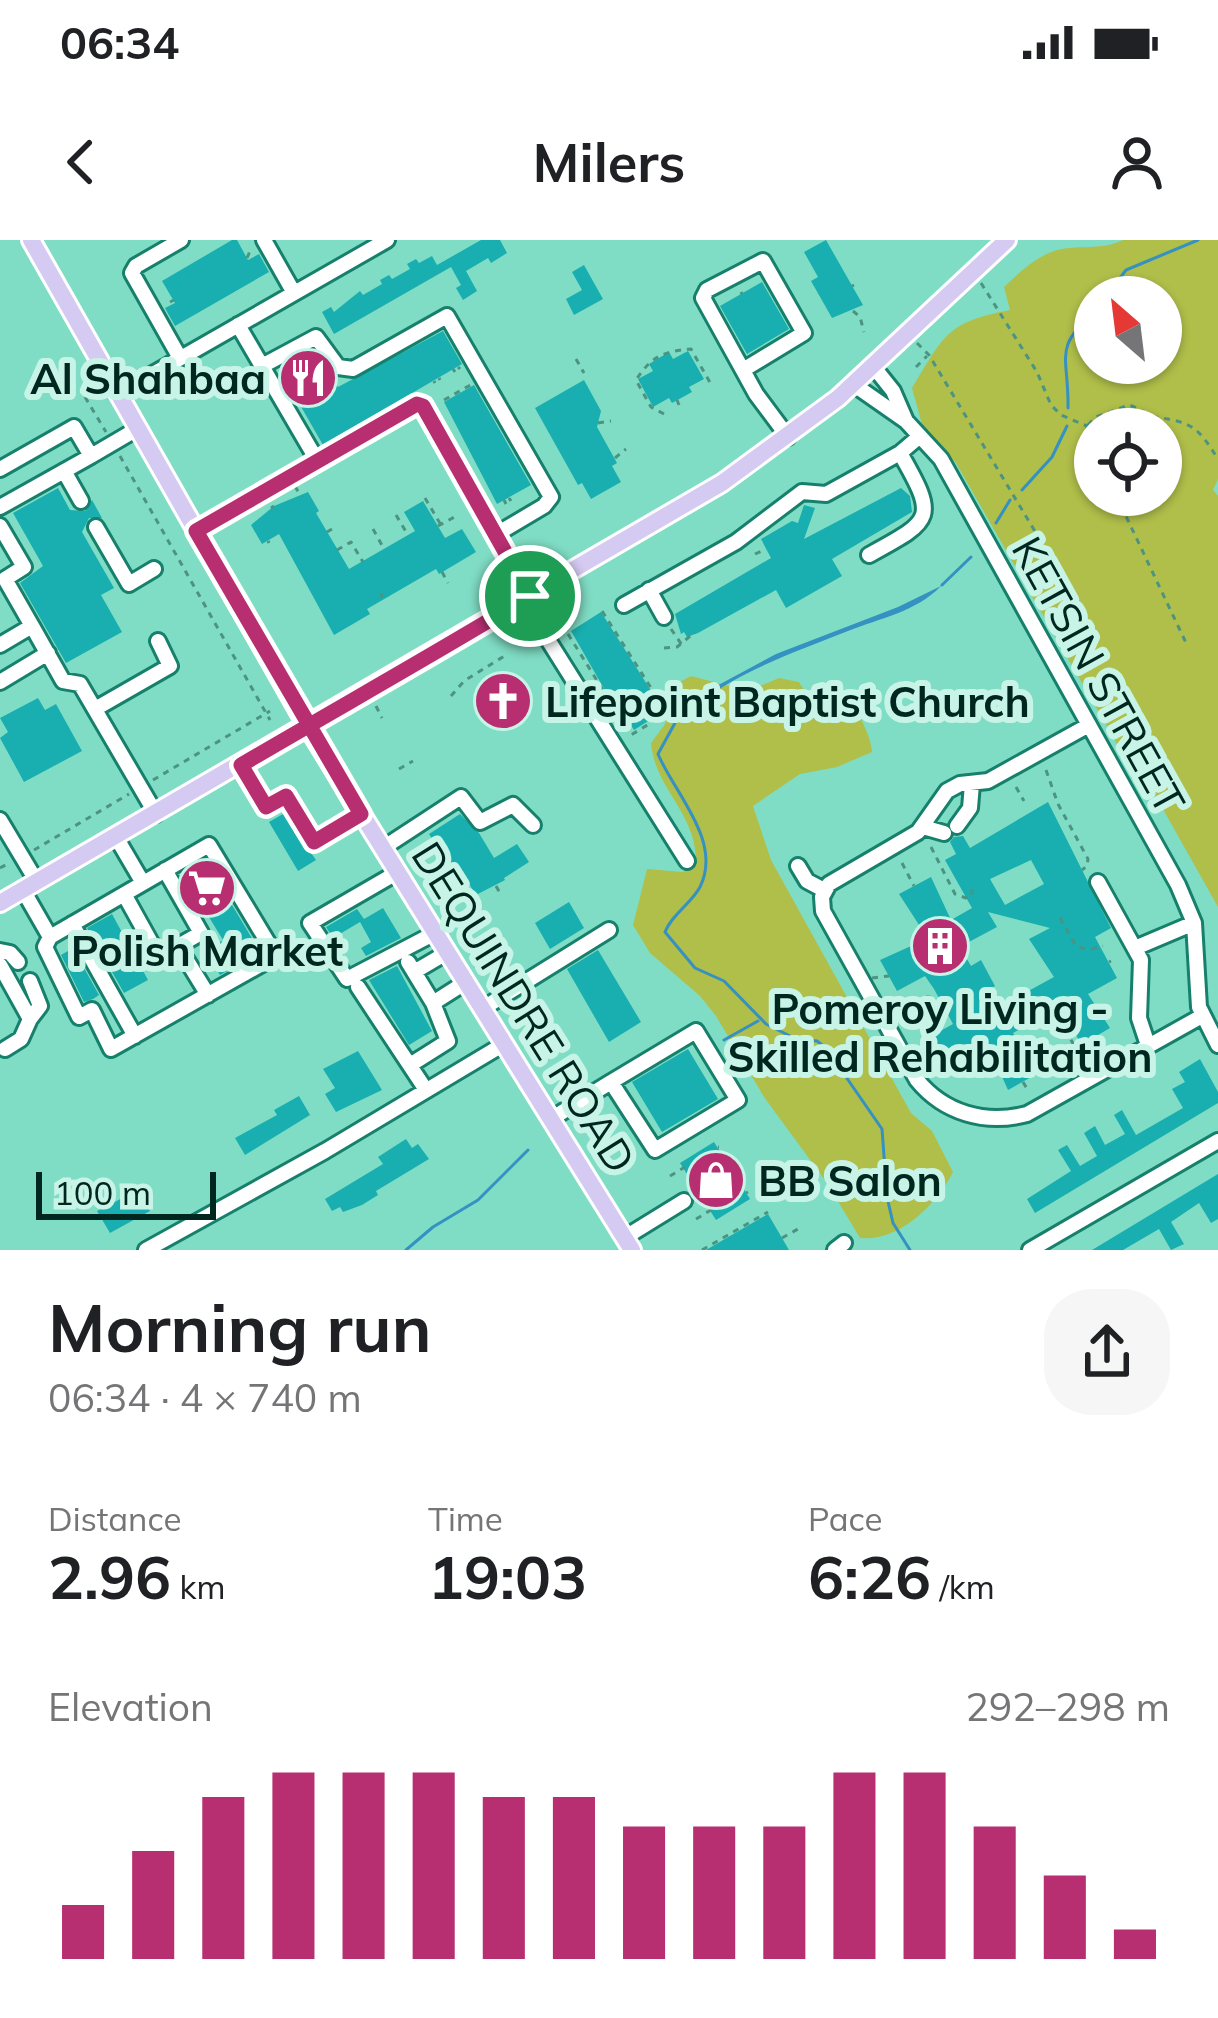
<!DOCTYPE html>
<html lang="en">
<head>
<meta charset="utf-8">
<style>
  :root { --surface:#fff; --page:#f6f6f6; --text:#202124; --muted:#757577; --accent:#b72f71 }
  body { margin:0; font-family:Mulish,sans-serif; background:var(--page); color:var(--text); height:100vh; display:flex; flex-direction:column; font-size:45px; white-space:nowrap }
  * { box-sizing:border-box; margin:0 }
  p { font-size:39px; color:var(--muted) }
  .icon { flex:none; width:66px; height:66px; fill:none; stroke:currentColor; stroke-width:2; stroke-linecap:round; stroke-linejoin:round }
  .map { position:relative; height:1010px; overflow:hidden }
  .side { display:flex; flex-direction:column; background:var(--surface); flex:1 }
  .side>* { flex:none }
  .needle { width:78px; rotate:332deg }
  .tools { position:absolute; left:1074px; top:36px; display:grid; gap:24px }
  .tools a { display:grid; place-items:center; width:108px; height:108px; border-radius:50%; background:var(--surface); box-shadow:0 3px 9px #0004; font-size:60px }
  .scale { position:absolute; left:36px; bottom:30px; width:180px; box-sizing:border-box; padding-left:12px; border:6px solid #00271f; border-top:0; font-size:33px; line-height:42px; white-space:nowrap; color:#00271f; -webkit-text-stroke:9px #c8f4e7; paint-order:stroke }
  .pin { position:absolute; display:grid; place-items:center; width:102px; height:102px; color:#fff; margin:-51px; border:6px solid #fff; border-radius:50%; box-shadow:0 3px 12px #0007 }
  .round { display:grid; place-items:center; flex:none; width:126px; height:126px; border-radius:48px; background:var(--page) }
  .summary { display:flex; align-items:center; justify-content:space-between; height:204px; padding:0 48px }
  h1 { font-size:66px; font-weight:700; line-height:90px }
  .figures { display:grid; grid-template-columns:repeat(3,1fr); gap:18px; height:204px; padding:12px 48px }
  .figures div { display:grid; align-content:center }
  .figures b { font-size:60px; font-weight:700 }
  .figures small { font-size:33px; font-weight:400 }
  .figures p { font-size:33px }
  .chart { height:336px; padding:24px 48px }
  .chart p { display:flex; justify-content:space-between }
  .chart svg { width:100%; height:216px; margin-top:12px; stroke:var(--accent); stroke-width:6 }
  .status { display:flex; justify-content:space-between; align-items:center; height:84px; padding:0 60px; background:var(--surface); direction:ltr }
  .status svg { height:33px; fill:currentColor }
  header { display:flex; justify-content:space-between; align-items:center; height:156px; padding:0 48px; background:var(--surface); font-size:54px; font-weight:700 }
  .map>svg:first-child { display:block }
</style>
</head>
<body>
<div class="status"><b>06:34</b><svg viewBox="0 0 49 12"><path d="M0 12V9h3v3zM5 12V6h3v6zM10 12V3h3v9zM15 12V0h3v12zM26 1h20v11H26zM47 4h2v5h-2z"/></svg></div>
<header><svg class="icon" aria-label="back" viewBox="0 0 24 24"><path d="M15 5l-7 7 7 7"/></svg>Milers<svg class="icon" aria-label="person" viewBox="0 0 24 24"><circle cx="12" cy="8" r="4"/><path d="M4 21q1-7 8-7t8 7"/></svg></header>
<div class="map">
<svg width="1218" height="1010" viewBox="0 0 1218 1010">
  <rect width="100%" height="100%" fill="#80ddc5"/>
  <path fill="#b0be4a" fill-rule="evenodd" d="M1123,0H1218V239L1213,250L1218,256V667L1155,555L1148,558L956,223L923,188L912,148C944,96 946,82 1010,70L1004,47C1019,33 1034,18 1054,11C1075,4 1102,11 1123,0ZM1095,57H1161V123H1095ZM1095,189H1161V255H1095Z
    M691,436L748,451L779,438L799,442L812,463L852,458C858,476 871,494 872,512L837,527L800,534L753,566L771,620L911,873L932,891L953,932C936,966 898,1002 860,998L827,943L764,857L716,776L700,756L650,713L633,685L647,629L683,632L696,620C695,571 655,549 651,503L665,484L678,443Z"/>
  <path fill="#3491c1" d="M941,346C916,372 880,378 848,391C800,410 745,429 703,460L698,456L776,414L898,367Z"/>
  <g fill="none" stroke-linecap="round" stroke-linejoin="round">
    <path stroke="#3491c1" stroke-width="3" d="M1106,57L1126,30L1198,0
      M1068,168C1069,116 1052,108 1095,72
      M1022,250L1052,217L1067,186
      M996,283L1010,260
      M942,345L971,317
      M700,458L681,472L658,514C674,553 723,601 700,647C691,664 672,674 665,692L695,728L724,741L766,784L796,799L817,801L826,808L882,889L887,957L893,983L910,1010
      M724,800L758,781
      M406,1010L433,987L478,960L528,910"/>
  </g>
  <path fill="#19aeaf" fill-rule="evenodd" d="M232,0H237L248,20L259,14L269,32L175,86L165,68L175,63L162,41Z
    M481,0H500L507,13L491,23L488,18L466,31L477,51L463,60L456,48L461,45L451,27L334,94L322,72L331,67L334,72L360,51L363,55L382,44L380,40L389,35L392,39L410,29L407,24L416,19L419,23L432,16L437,25Z
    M826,0L863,65L832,78L811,41L818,37L804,12Z
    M584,25L603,59L574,75L566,59L582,50L572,32Z
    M762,42L789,89L747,114L720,66Z
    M443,91L462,124L323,205L280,130L313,112L338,147Z
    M688,111L704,139L689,147L692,152L672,163L669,158L653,167L638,139L653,131L649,124L669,112L673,119Z
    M584,140L601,171L597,187L617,223L612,226L621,242L591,259L582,243L578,245L535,168Z
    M474,145L531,245L497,264L444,162Z
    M58,248L70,270L85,271L92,260L102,278H89L82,292L114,348L101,355L122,392L66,423L20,343L43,326L13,273Z
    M901,248L910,256L912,272L832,319L842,336L786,368L776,350L698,393L687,397L684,392L681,394L675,374L771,318L761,299L792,281L798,283L804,265L815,268L804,299Z
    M308,252L319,271L316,273L349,329L415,291L404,272L423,261L445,298L462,289L476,312L439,334L436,329L367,369L370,374L334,395L279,294L262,304L251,285L274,266Z
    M601,372L664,471L634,490L613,457L610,459L571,391Z
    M500,434L525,476L505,488L480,446Z
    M38,458L45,470L56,464L82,511L24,542L0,498L8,492L0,478Z
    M1048,562L1111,688L1095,697L1117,738L1088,754L1110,788L1081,805L1062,766L1013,793L1040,832L1008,850L990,810L979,807L942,832L924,800L953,784L934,749L925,736L897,751L880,720L920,702L923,691L899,654L931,637L951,680L972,668L945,620L956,614L950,602L954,597L963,596L970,608ZM1031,620L1044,644L1005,665L990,639ZM988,672L1050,688L1029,699L1054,737L1001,766L992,764L985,751L995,746L981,720L971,726L964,714L967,703L997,687Z
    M283,574L316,620L298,631L269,582Z
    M460,574L479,593L494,618L517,604L529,622L504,638L505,640L476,655L457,625L451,629L429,594Z
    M205,620L256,705L234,718L238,725L220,735L206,711L223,700L182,633Z
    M569,662L584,688L550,709L535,683Z
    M383,668L401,698L366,716L361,708L371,702L360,682L333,698L326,687L357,669L364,679Z
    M112,674L148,740L124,753L87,688Z
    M73,708L99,755L93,759L84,762L61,715Z
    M598,710L641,782L609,802L567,729Z
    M397,726L432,791L409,805L369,740Z
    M688,809L718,859L662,892L632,842Z
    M358,811L382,850L336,872L325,854L335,848L323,829Z
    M1200,819L1218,852V863L1035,973L1027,959L1071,931L1058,910L1067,905L1080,926L1097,916L1084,893L1095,886L1105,905L1125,894L1114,875L1122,870L1136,895L1183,868L1172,849L1185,842L1179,832Z
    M299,856L310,875L245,915L235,898L277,875L274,870Z
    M406,899L412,908L418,904L429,919L376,951L378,955L362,965L343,972L340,967L332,971L325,959L383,924L378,917Z
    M714,902L750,959L716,980L680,923Z
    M1218,934V979L1211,983L1199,963L1171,982L1184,1004L1171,1010L1159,989L1123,1010H1092Z
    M138,950L150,971L110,993L97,971Z
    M768,974L789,1010H706Z"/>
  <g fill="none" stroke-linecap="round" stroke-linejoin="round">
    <g stroke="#16806c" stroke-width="20">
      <path id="minor" d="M264,0L294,53
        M238,85L318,222
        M180,118L132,33L136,26L181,0
        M262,126L316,97L338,127L353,129L447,76L551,257L544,266L495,295
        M873,126L893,151L906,181
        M743,130L804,93L763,21L707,50L703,58L756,154L788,197
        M853,144L906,181L941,219L1178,645L1194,683L1199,767L1218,805
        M118,154L387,0
        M0,229L74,187L91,216L137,189
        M64,231L81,261
        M0,267L91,216
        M0,286L24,327L5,339L32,386
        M96,287L129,344L154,329
        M196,291L417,164L423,166L530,356
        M869,315C933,280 938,279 900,213
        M649,350L664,377
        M523,360L687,621
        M624,365L736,302L802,252L826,254L900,213L920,196
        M0,405L32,386L63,441L80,444L156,574
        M0,442L48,413
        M95,469L170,426L158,401
        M1089,485L988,541L960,544L947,551L918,592L829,644L822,657L823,671L917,840C944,873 985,885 1027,874L1202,776
        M241,525L266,567L285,556L314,602L361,574
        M0,580L37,642
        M957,586L970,568L972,544
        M923,587L944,593
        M116,597L143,643
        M209,605L276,716L111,809L92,770L79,777L45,707L50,697Z
        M383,608L461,557L480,582L513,565L533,585
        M798,626L807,641L824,650
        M398,632L310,683L347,739L435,693
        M1098,642L1141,720L1139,778L1148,805
        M23,650L50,697
        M124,654L159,717L201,693L165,630
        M72,684L135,796
        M178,706L208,755
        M1135,708L1194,683
        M0,711L10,713L18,722
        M408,722L433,763
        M0,725L30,779L21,799L5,809
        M414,732L448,712
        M30,741L40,766L30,779
        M358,747L426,850
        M482,769L609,690
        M410,825L448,801L433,763L466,742
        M551,879L611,842L655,910L738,860L696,791L611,842
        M624,998L684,961
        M146,1010L325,911L504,804
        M835,1010L844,1003
        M1030,1010L1218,901"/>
    </g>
    <g stroke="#fff" stroke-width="22">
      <path id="major" d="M31,0L307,486L632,1010
        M0,663L722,243L838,158L1007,0"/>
    </g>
    <path stroke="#4c9382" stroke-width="3" stroke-dasharray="6 6" stroke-linecap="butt" d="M247,18L250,11
      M981,43L1037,132L1051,165L1061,175L1087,186L1085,198L1095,222
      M852,46L854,45
      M741,52L742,54
      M170,62L174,60
      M853,71L860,77L864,92
      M917,103L929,115L1051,318L1081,391
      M576,119L584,133
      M458,127L460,129
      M916,127L927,116
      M453,129L455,132
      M439,138L440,140
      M434,141L435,143
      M85,157L106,192
      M444,160L474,143
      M677,160L679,165
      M664,174L651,167L636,140C651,117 663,111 691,109L712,146
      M598,183L611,181
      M1088,185L1096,177L1129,165C1138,168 1148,175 1156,177C1193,183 1197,186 1218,219
      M120,216L270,480
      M615,218L626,209
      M295,246L301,257
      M1116,255L1187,405
      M425,258L441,285
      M509,258L511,261
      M504,260L506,264
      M271,268L274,266
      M396,275L408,295
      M438,286L458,275
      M373,289L384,309
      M327,292L332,289
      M268,301L269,303
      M337,310L351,302L363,322
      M755,314L766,309
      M442,332L448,343
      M381,354L382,357
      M671,389L682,405
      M568,394L631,495L667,473L602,371
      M664,408L677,407L695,392
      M451,456L464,441L506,415
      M376,466L382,478
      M399,529L413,521
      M1046,530L1058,564L1088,619L1087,626L1082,630
      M153,540L270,471
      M1016,547L1024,561
      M931,607L955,654L966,658L972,655V649
      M34,610L129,554
      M902,623L914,646
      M0,628L9,623
      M496,646L500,653
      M1060,678L1076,706L1089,710L1103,706
      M1109,722L1111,721
      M872,738L889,736
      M919 766a9 9 0 1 1 18 0a9 9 0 1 1-18 0Z
      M1060,767L1059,779L1083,821
      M927,777V784L936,783L944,775L936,770
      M904,779L919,771
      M1035,781L1038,785L1045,781L1061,789L1067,786
      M1095,797L1102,810
      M921,809L926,819L933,815
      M1023,842L1029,852
      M718,907H719
      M725,919L726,918
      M732,930L734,929
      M670,936L685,927
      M739,942L741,940
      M746,953L748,952
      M696,979L711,970
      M782,998L798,989
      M702,1010L768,972"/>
    <use href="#minor" stroke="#fff" stroke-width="14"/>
    <use href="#major" stroke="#d4caf2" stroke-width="16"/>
  </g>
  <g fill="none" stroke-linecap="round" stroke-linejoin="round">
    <g stroke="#fff" stroke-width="24">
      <path id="route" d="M530,356C435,414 338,468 241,525L266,567L286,556L314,602L361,574L196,291L417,164L423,166L530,356"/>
    </g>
    <use href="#route" stroke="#b72f71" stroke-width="15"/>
  </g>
  <defs>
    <g id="restaurant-disc" transform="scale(3)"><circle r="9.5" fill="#b72f71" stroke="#c8f4e7"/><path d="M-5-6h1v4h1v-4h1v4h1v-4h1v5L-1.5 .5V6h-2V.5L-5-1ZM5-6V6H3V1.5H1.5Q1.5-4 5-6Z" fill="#fff"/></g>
    <g id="church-disc" transform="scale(3)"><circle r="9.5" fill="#b72f71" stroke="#c8f4e7"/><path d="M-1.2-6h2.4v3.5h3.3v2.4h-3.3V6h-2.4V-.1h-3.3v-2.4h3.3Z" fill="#fff"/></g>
    <g id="supermarket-disc" transform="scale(3)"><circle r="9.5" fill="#b72f71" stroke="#c8f4e7"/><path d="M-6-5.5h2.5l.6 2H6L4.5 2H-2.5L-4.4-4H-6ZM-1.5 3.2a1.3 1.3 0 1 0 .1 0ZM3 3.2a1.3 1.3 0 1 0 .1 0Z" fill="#fff"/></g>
    <g id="building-disc" transform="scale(3)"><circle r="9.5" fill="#b72f71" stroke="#c8f4e7"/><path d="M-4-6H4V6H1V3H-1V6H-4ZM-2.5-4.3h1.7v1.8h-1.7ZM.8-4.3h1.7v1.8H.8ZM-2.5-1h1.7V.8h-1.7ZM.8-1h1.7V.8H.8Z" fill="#fff"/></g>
    <g id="shop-disc" transform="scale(3)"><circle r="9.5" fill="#b72f71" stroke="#c8f4e7"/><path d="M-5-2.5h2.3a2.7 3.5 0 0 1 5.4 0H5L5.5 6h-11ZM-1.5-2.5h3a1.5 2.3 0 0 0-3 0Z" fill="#fff"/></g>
  </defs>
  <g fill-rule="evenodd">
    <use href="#restaurant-disc" x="308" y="138"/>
    <use href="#church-disc" x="503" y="461"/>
    <use href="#supermarket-disc" x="207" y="648"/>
    <use href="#building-disc" x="940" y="706"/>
    <use href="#shop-disc" x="716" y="940"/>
  </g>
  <g text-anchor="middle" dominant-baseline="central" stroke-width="12" stroke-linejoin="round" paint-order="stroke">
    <g font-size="42" font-weight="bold" fill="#00271f" stroke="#c8f4e7" text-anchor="start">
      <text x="266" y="138" text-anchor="end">Al Shahbaa</text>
      <text x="545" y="461">Lifepoint Baptist Church</text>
      <text x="207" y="710" text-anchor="middle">Polish Market</text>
      <text x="940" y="768" text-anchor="middle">Pomeroy Living -<tspan x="940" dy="48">Skilled Rehabilitation</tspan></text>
      <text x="758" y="940">BB Salon</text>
    </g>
    <g font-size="42" fill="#00271f" stroke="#c8f4e7">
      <text transform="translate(1099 435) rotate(61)">KETSIN STREET</text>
      <text transform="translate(524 767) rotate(58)">DEQUINDRE ROAD</text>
    </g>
  </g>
</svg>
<div class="tools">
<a><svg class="needle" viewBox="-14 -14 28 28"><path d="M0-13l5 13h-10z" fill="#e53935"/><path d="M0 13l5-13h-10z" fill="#757577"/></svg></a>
<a><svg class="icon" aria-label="locate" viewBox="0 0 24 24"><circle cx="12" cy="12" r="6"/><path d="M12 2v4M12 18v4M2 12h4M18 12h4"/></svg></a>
</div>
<div class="scale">100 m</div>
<div class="pin" style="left:530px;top:356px;background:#1e9e55"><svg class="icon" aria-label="arrive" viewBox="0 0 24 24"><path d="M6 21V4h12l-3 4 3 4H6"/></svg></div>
</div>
<section class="side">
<div class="summary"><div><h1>Morning run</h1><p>06:34 · 4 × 740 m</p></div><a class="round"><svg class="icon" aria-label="share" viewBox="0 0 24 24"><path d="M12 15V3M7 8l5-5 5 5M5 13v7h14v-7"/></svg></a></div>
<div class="figures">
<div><p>Distance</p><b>2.96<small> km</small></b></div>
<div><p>Time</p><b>19:03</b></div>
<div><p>Pace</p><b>6:26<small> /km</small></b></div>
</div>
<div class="chart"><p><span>Elevation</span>292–298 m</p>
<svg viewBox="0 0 160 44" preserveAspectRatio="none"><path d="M5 44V33M15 44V22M25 44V11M35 44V6M45 44V6M55 44V6M65 44V11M75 44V11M85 44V17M95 44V17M105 44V17M115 44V6M125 44V6M135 44V17M145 44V27M155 44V38"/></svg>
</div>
</section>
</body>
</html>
